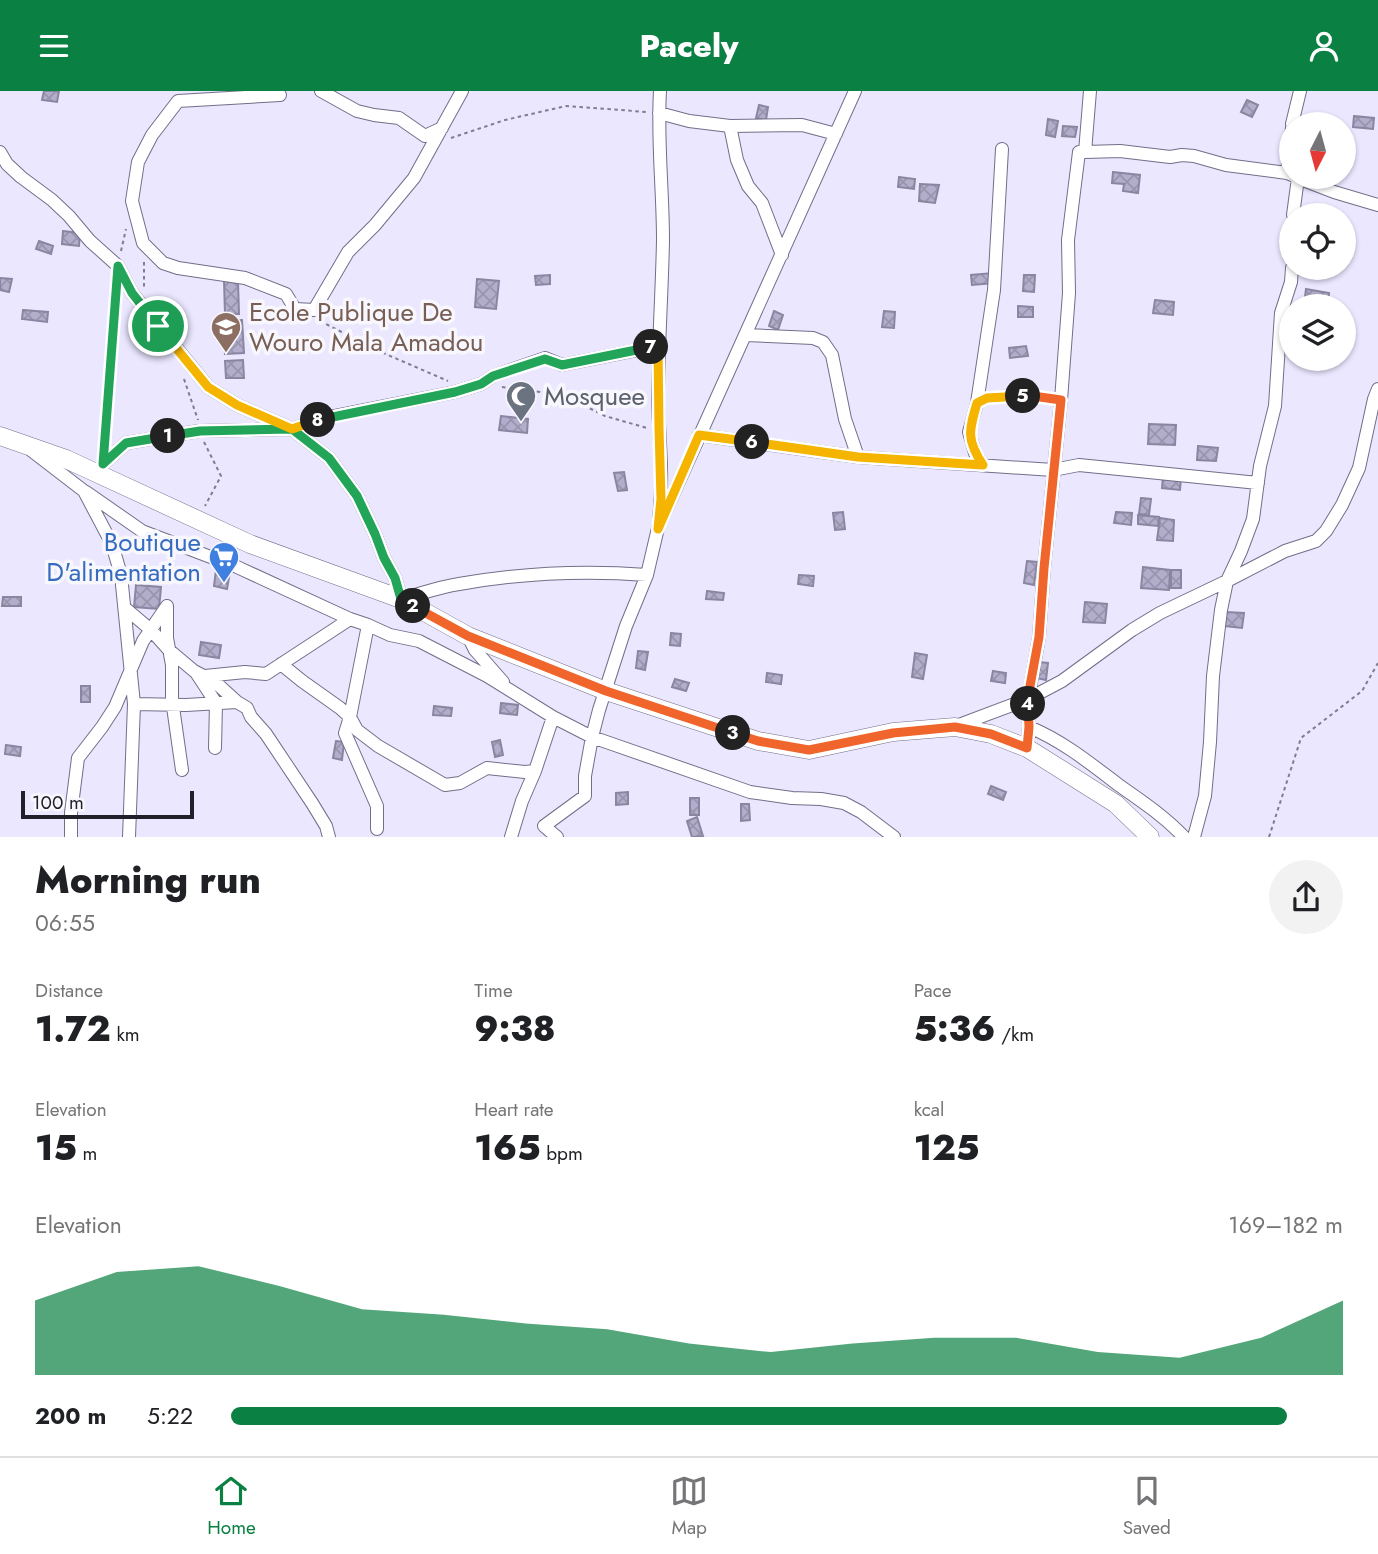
<!DOCTYPE html>
<html lang="en">
<head>
<meta charset="utf-8">
<style>
  :root { --surface:#fff; --page:#f2f2f2; --text:#202124; --muted:#757577; --line:#e0e0e0; --accent:#0b8043 }
  body { margin:0; font-family:Jost,sans-serif; background:var(--page); color:var(--text); height:100vh; display:flex; flex-direction:column; font-size:26px; white-space:nowrap }
  * { box-sizing:border-box; margin:0 }
  p { font-size:23px; color:var(--muted) }
  .icon { flex:none; width:38px; height:38px; fill:none; stroke:currentColor; stroke-width:2; stroke-linecap:round; stroke-linejoin:round }
  .map { position:relative; height:746px; overflow:hidden }
  .panel { display:flex; flex-direction:column; background:var(--surface); flex:1 }
  .panel>* { flex:none }
  .needle { width:46px; rotate:186deg }
  .controls { position:absolute; left:1279px; top:21px; display:grid; gap:14px }
  .controls a { display:grid; place-items:center; width:77px; height:77px; border-radius:50%; background:var(--surface); box-shadow:0 2px 5px #0004; font-size:35px }
  .scale { position:absolute; left:21px; bottom:18px; width:173px; box-sizing:border-box; padding-left:7px; border:4px solid #211f2a; border-top:0; font-size:19px; line-height:24px; white-space:nowrap; color:#211f2a; -webkit-text-stroke:5px #f7f7fd; paint-order:stroke }
  .pin { position:absolute; display:grid; place-items:center; width:60px; height:60px; color:#fff; margin:-30px; border:4px solid #fff; border-radius:50%; box-shadow:0 2px 7px #0007 }
  .km { position:absolute; width:35px; height:35px; margin:-18px; border-radius:50%; background:#222; color:#fff; font-size:19px; line-height:35px; text-align:center }
  .round { display:grid; place-items:center; flex:none; width:74px; height:74px; border-radius:37px; background:var(--page) }
  .overview { display:flex; align-items:center; justify-content:space-between; height:119px; padding:0 35px }
  h1 { font-size:38px; font-weight:800; line-height:52px }
  .figures { display:grid; grid-template-columns:repeat(3,1fr); gap:10px; height:119px; padding:7px 35px }
  .figures div { display:grid; align-content:center }
  .figures b { font-size:35px; font-weight:800 }
  .figures small { font-size:19px; font-weight:400 }
  .figures p { font-size:19px }
  .chart { height:196px; padding:14px 35px }
  .chart p { display:flex; justify-content:space-between }
  .chart svg { width:100%; height:126px; margin-top:7px; fill:var(--accent); opacity:.7 }
  ul { padding:0 35px; list-style:none; font-size:23px }
  li { display:grid; grid-template-columns:112px 84px 1fr; align-items:center; height:52px }
  li i { height:18px; border-radius:9px; background:var(--accent) }
  header { display:flex; justify-content:space-between; align-items:center; height:91px; padding:0 35px; background:var(--accent); color:#fff; font-size:32px; font-weight:800 }
  .dock { display:flex; justify-content:space-around; align-items:center; height:98px; border-top:2px solid var(--line); background:var(--surface); font-size:19px; color:var(--muted) }
  .dock a { display:grid; justify-items:center; gap:4px }
  .dock .current { color:var(--accent) }
  .map>svg:first-child { display:block }
</style>
</head>
<body>
<header><svg class="icon" aria-label="menu" viewBox="0 0 24 24"><path d="M4 6h16M4 12h16M4 18h16"/></svg>Pacely<svg class="icon" aria-label="person" viewBox="0 0 24 24"><circle cx="12" cy="8" r="4"/><path d="M4 21q1-7 8-7t8 7"/></svg></header>
<div class="map">
<svg width="1378" height="746" viewBox="0 0 1378 746">
  <defs>
    <pattern id="building-cross-hatch" width="8" height="8" patternUnits="userSpaceOnUse" patternTransform="scale(1.75)"><rect width="8" height="8" fill="#b2adca"/><path d="M0 0l8 8M0 8l8-8" fill="none" stroke="#9994ae"/></pattern>
  </defs>
  <rect width="100%" height="100%" fill="#eae7ff"/>
  <path fill="url(#building-cross-hatch)" stroke="#8a86a1" stroke-width="2" d="M44,0H59L57,11L42,9Z
    M1247,9L1258,14L1252,26L1241,21Z
    M759,14L768,16L766,29L756,27Z
    M1354,25L1374,27L1373,38L1353,36Z
    M1048,28L1058,30L1055,46L1046,44Z
    M1063,35L1077,36L1075,46L1062,45Z
    M1113,81L1140,84L1138,102L1123,100L1124,93L1112,92Z
    M899,86L915,88L914,98L898,96Z
    M920,93L939,94L935,112L919,110Z
    M63,140L80,142L79,155L62,153Z
    M39,150L53,155L51,163L36,158Z
    M993,182L994,192L972,194L971,184Z
    M550,184V193L536,194L535,185Z
    M1024,184H1035L1034,201L1023,200Z
    M0,187L12,188L9,201L0,199Z
    M477,188L499,190L496,218L475,216Z
    M224,190H238L239,223H225Z
    M1306,198L1329,202L1328,210L1305,206Z
    M1155,209L1174,211L1173,224L1153,222Z
    M1018,215L1033,216V226H1018Z
    M23,219L48,221L47,231L22,228Z
    M774,220L783,224L778,239L769,235Z
    M884,220L895,221L894,237L882,236Z
    M242,229L244,262L225,263L223,230Z
    M1026,255L1028,265L1010,267L1009,257Z
    M243,269L244,287H226L225,270Z
    M501,325L528,328L527,342L499,339Z
    M1149,333L1176,334L1175,354L1148,353Z
    M1198,355L1218,357L1216,370L1197,369Z
    M624,381L627,399L618,400L614,382Z
    M1163,385L1181,387L1180,399L1162,397Z
    M1141,407L1151,408L1149,424L1139,423Z
    M843,421L845,438L835,439L833,422Z
    M1116,421L1132,422L1131,434L1114,432Z
    M1138,424L1159,426L1158,435L1138,433Z
    M1160,427L1174,429L1173,450L1157,449Z
    M1027,470L1037,471L1034,494L1024,492Z
    M1143,476L1170,479L1169,499L1141,497Z
    M216,479L230,481L227,498L214,495Z
    M1171,479H1181V497H1171Z
    M799,484L814,485L813,495L798,493Z
    M136,494L161,496L159,518L134,516Z
    M707,500L724,502L723,509L706,508Z
    M3,506H21V515H2Z
    M1085,511L1107,513L1105,532L1083,531Z
    M1226,521L1244,522L1242,537L1225,535Z
    M671,542L681,543L680,555L670,554Z
    M201,551L221,554L219,567L199,564Z
    M638,560L648,561L645,579L636,577Z
    M915,562L927,564L923,588L912,586Z
    M1038,571L1048,572L1046,589L1036,587Z
    M993,580L1006,582L1005,592L991,590Z
    M767,582L782,584L781,593L766,591Z
    M675,588L689,592L686,600L672,596Z
    M81,595H90V611H81Z
    M501,612L518,614L517,624L500,622Z
    M434,615L452,617L451,625L433,624Z
    M500,649L503,664L495,666L492,651Z
    M336,650L344,651L342,669L333,667Z
    M6,654L21,656L20,665L5,663Z
    M991,695L1006,701L1003,709L988,703Z
    M628,701V713L616,714V702Z
    M690,707H699V724H690Z
    M741,713H749L750,729L741,730Z
    M697,726L703,745L692,746L687,730Z"/>
  <g fill="none" stroke-linecap="round" stroke-linejoin="round">
    <g stroke="#726e88" stroke-width="14">
      <path id="street" d="M321,0L357,20L374,24L399,27L425,45L442,37
        M1090,0L1085,61L1120,60L1170,66L1182,64L1194,65L1226,74L1287,82L1292,84
        M280,4L178,10L152,44L138,71L132,110L143,152L163,172L178,177L245,187L286,203L295,218L314,219L348,161L375,134L414,87L462,0
        M659,22L689,30L730,35L737,69L748,95L762,112L782,164
        M1292,33L1300,0
        M730,35L802,34L836,43
        M0,61L7,73L21,86L52,109L69,125L90,150L118,175L132,202L208,296L237,314L292,338L329,367L357,405L375,443L384,467L395,487L401,508C420,503 439,496 459,493C521,482 584,479 647,484
        M1287,82L1292,37
        M1295,86L1334,101L1378,114
        M1293,124L1298,87
        M746,244L813,247L823,251L832,264L845,328L858,366
        M699,344L858,366L1053,379L1079,374L1258,392
        M32,360L84,400L112,453L121,484L134,613L129,746
        M103,373L126,352L199,340L292,338L324,327L455,301L481,293L493,285L545,267L562,274L658,255
        M983,374L975,362L969,341L977,312L994,199L1002,58
        M86,401L142,440L237,476L350,528
        M659,426C664,388 659,348 658,309C658,256 662,203 663,149C663,99 657,50 660,0
        M167,515V547L172,574V609L182,679
        M125,517L151,539L169,559L194,580L215,591L237,611L247,617L251,626L266,643L312,712L326,735L329,746
        M368,534L350,626L345,642L377,715V738
        M468,545L475,559L503,591
        M281,573L302,590L340,617L350,626L357,639L378,655L445,694L460,692L487,677L525,681L535,680L553,626
        M197,583L216,612L215,657
        M205,585L245,581L266,583L350,528L368,534L390,544L419,550L487,585L553,626L592,646L750,701L792,707L821,708L844,712L861,721L894,746
        M134,613L186,614L237,611
        M956,635L1028,608L1062,590L1132,539L1160,522L1227,490L1285,460L1316,450L1326,440L1342,414L1359,377L1374,308L1378,298
        M1029,636C1063,650 1091,673 1120,695C1143,711 1165,726 1184,746
        M1027,657L1029,636L1028,608L1039,546L1044,477L1061,309L1069,202L1068,149L1079,61
        M71,746V722L78,667L102,636L115,616L143,550L167,515
        M511,746L522,710L535,680
        M557,746L544,735L585,705V685L592,646L599,619L626,535L647,484L658,437L855,0
        M1194,746L1205,705L1210,651L1213,585L1221,519L1227,490L1241,460L1253,428L1260,375L1275,315L1281,222L1291,191L1292,177"/>
    </g>
    <g stroke="#726e88" stroke-width="19">
      <path id="secondary" d="M0,345L66,368L250,453L401,508L468,545L606,600L758,650L809,659L893,641L955,636L991,643L1027,657L1116,713L1150,746"/>
    </g>
    <path stroke="#7f7d8e" stroke-width="2" stroke-dasharray="3.5 3.5" stroke-linecap="butt" d="M451,47L505,29L566,15L647,21
      M121,160L126,138
      M144,171V197
      M320,230L381,261L448,290
      M184,288L198,329
      M502,296L540,301L579,312L605,325L647,337
      M991,307L1033,305L1048,307
      M204,351L221,385L205,415
      M104,355L116,197
      M1269,746L1301,647L1362,600L1378,572"/>
    <use href="#street" stroke="#fff" stroke-width="12"/>
    <use href="#secondary" stroke="#fff" stroke-width="18"/>
  </g>
  <g fill="none" stroke-linecap="round" stroke-linejoin="round">
    <g stroke="#fff" stroke-width="14">
      <path id="split-1" d="M158,235L132,202L118,175L103,373L126,352L168,345"/>
    </g>
    <g stroke="#fff" stroke-width="14">
      <path id="split-2" d="M168,345L200,340L292,338L329,367L357,405L375,443L384,467L395,487L401,508L413,515"/>
    </g>
    <g stroke="#fff" stroke-width="14">
      <path id="split-3" d="M413,515L468,545L606,600L733,642"/>
    </g>
    <g stroke="#fff" stroke-width="14">
      <path id="split-4" d="M733,642L758,650L809,659L893,642L955,636L991,643L1027,657L1029,636L1028,613"/>
    </g>
    <g stroke="#fff" stroke-width="14">
      <path id="split-5" d="M1023,305H1033L1061,309L1044,477L1039,546L1030,595L1028,613"/>
    </g>
    <g stroke="#fff" stroke-width="14">
      <path id="split-6" d="M752,351L858,366L983,374C966,349 969,339 977,312L987,307L1023,305"/>
    </g>
    <g stroke="#fff" stroke-width="14">
      <path id="split-7" d="M651,256L658,255L659,337L661,408L658,438L699,344L752,351"/>
    </g>
    <g stroke="#fff" stroke-width="14">
      <path id="split-8" d="M318,329L455,301L481,293L493,285L545,268L562,274L651,256"/>
    </g>
    <g stroke="#fff" stroke-width="14">
      <path id="split-9" d="M158,235L208,296L237,314L292,338L318,329"/>
    </g>
    <use href="#split-1" stroke="#22a559" stroke-width="9"/>
    <use href="#split-2" stroke="#22a559" stroke-width="9"/>
    <use href="#split-3" stroke="#f0652b" stroke-width="9"/>
    <use href="#split-4" stroke="#f0652b" stroke-width="9"/>
    <use href="#split-5" stroke="#f0652b" stroke-width="9"/>
    <use href="#split-6" stroke="#f5b400" stroke-width="9"/>
    <use href="#split-7" stroke="#f5b400" stroke-width="9"/>
    <use href="#split-8" stroke="#22a559" stroke-width="9"/>
    <use href="#split-9" stroke="#f5b400" stroke-width="9"/>
  </g>
  <defs>
    <g id="school-pin" transform="scale(1.575)"><path d="M0 17L-7.5 6A9.5 9.5 0 1 1 7.5 6Z" fill="#8d6e63" stroke="#f7f7fd"/><path d="M0-5L7-2L0 1L-7-2ZM-4 1L0 2.5L4 1V4Q0 6-4 4Z" fill="#fff"/></g>
    <g id="mosque-pin" transform="scale(1.575)"><path d="M0 17L-7.5 6A9.5 9.5 0 1 1 7.5 6Z" fill="#6b7280" stroke="#f7f7fd"/><path d="M3.5-4.9A6 6 0 1 0 3.5 4.9A5 5 0 1 1 3.5-4.9Z" fill="#fff"/></g>
    <g id="supermarket-pin" transform="scale(1.575)"><path d="M0 17L-7.5 6A9.5 9.5 0 1 1 7.5 6Z" fill="#3f7fe0" stroke="#f7f7fd"/><path d="M-6-5.5h2.5l.6 2H6L4.5 2H-2.5L-4.4-4H-6ZM-1.5 3.2a1.3 1.3 0 1 0 .1 0ZM3 3.2a1.3 1.3 0 1 0 .1 0Z" fill="#fff"/></g>
  </defs>
  <g fill-rule="evenodd">
    <use href="#school-pin" x="226" y="236"/>
    <use href="#mosque-pin" x="521" y="305"/>
    <use href="#supermarket-pin" x="224" y="466"/>
  </g>
  <g text-anchor="middle" dominant-baseline="central" stroke-width="7" stroke-linejoin="round" paint-order="stroke">
    <g font-size="26" fill="#785e54" stroke="#f7f7fd" text-anchor="start">
      <text x="249" y="221">Ecole Publique De<tspan x="249" dy="30">Wouro Mala Amadou</tspan></text>
    </g>
    <g font-size="26" fill="#5b616d" stroke="#f7f7fd" text-anchor="start">
      <text x="544" y="305">Mosquee</text>
    </g>
    <g font-size="26" fill="#366cbe" stroke="#f7f7fd" text-anchor="end">
      <text x="201" y="451">Boutique<tspan x="201" dy="30">D'alimentation</tspan></text>
    </g>
  </g>
</svg>
<div class="controls">
<a><svg class="needle" viewBox="-14 -14 28 28"><path d="M0-13l5 13h-10z" fill="#e53935"/><path d="M0 13l5-13h-10z" fill="#757577"/></svg></a>
<a><svg class="icon" aria-label="locate" viewBox="0 0 24 24"><circle cx="12" cy="12" r="6"/><path d="M12 2v4M12 18v4M2 12h4M18 12h4"/></svg></a>
<a><svg class="icon" aria-label="layers" viewBox="0 0 24 24"><path d="M12 4l9 5-9 5-9-5zM3 14l9 5 9-5"/></svg></a>
</div>
<div class="scale">100 m</div>
<div class="pin" style="left:158px;top:235px;background:#1e9e55"><svg class="icon" aria-label="arrive" viewBox="0 0 24 24"><path d="M6 21V4h12l-3 4 3 4H6"/></svg></div>
<b class="km" style="left:168px;top:345px">1</b>
<b class="km" style="left:413px;top:515px">2</b>
<b class="km" style="left:733px;top:642px">3</b>
<b class="km" style="left:1028px;top:613px">4</b>
<b class="km" style="left:1023px;top:305px">5</b>
<b class="km" style="left:752px;top:351px">6</b>
<b class="km" style="left:651px;top:256px">7</b>
<b class="km" style="left:318px;top:329px">8</b>
</div>
<section class="panel">
<div class="overview"><div><h1>Morning run</h1><p>06:55</p></div><a class="round"><svg class="icon" aria-label="share" viewBox="0 0 24 24"><path d="M12 15V3M7 8l5-5 5 5M5 13v7h14v-7"/></svg></a></div>
<div class="figures">
<div><p>Distance</p><b>1.72<small> km</small></b></div>
<div><p>Time</p><b>9:38</b></div>
<div><p>Pace</p><b>5:36<small> /km</small></b></div>
</div>
<div class="figures">
<div><p>Elevation</p><b>15<small> m</small></b></div>
<div><p>Heart rate</p><b>165<small> bpm</small></b></div>
<div><p>kcal</p><b>125</b></div>
</div>
<div class="chart"><p><span>Elevation</span>169–182 m</p>
<svg viewBox="0 0 160 44" preserveAspectRatio="none"><path d="M0 44V18L10 8L20 6L30 13L40 21L50 23L60 26L70 28L80 33L90 36L100 33L110 31L120 31L130 36L140 38L150 31L160 18V44z"/></svg>
</div>
<ul>
<li><b>200 m</b>5:22<i style="width:95%"></i></li>
</ul>
</section>
<nav class="dock">
<a class="current"><svg class="icon" aria-label="home" viewBox="0 0 24 24"><path d="M3 11l9-7 9 7M6 9v11h12V9"/></svg>Home</a>
<a><svg class="icon" aria-label="map" viewBox="0 0 24 24"><path d="M3 6l6-2 6 2 6-2v14l-6 2-6-2-6 2zM9 4v14M15 6v14"/></svg>Map</a>
<a><svg class="icon" aria-label="saved" viewBox="0 0 24 24"><path d="M7 4h10v16l-5-4-5 4z"/></svg>Saved</a>
</nav>
</body>
</html>
